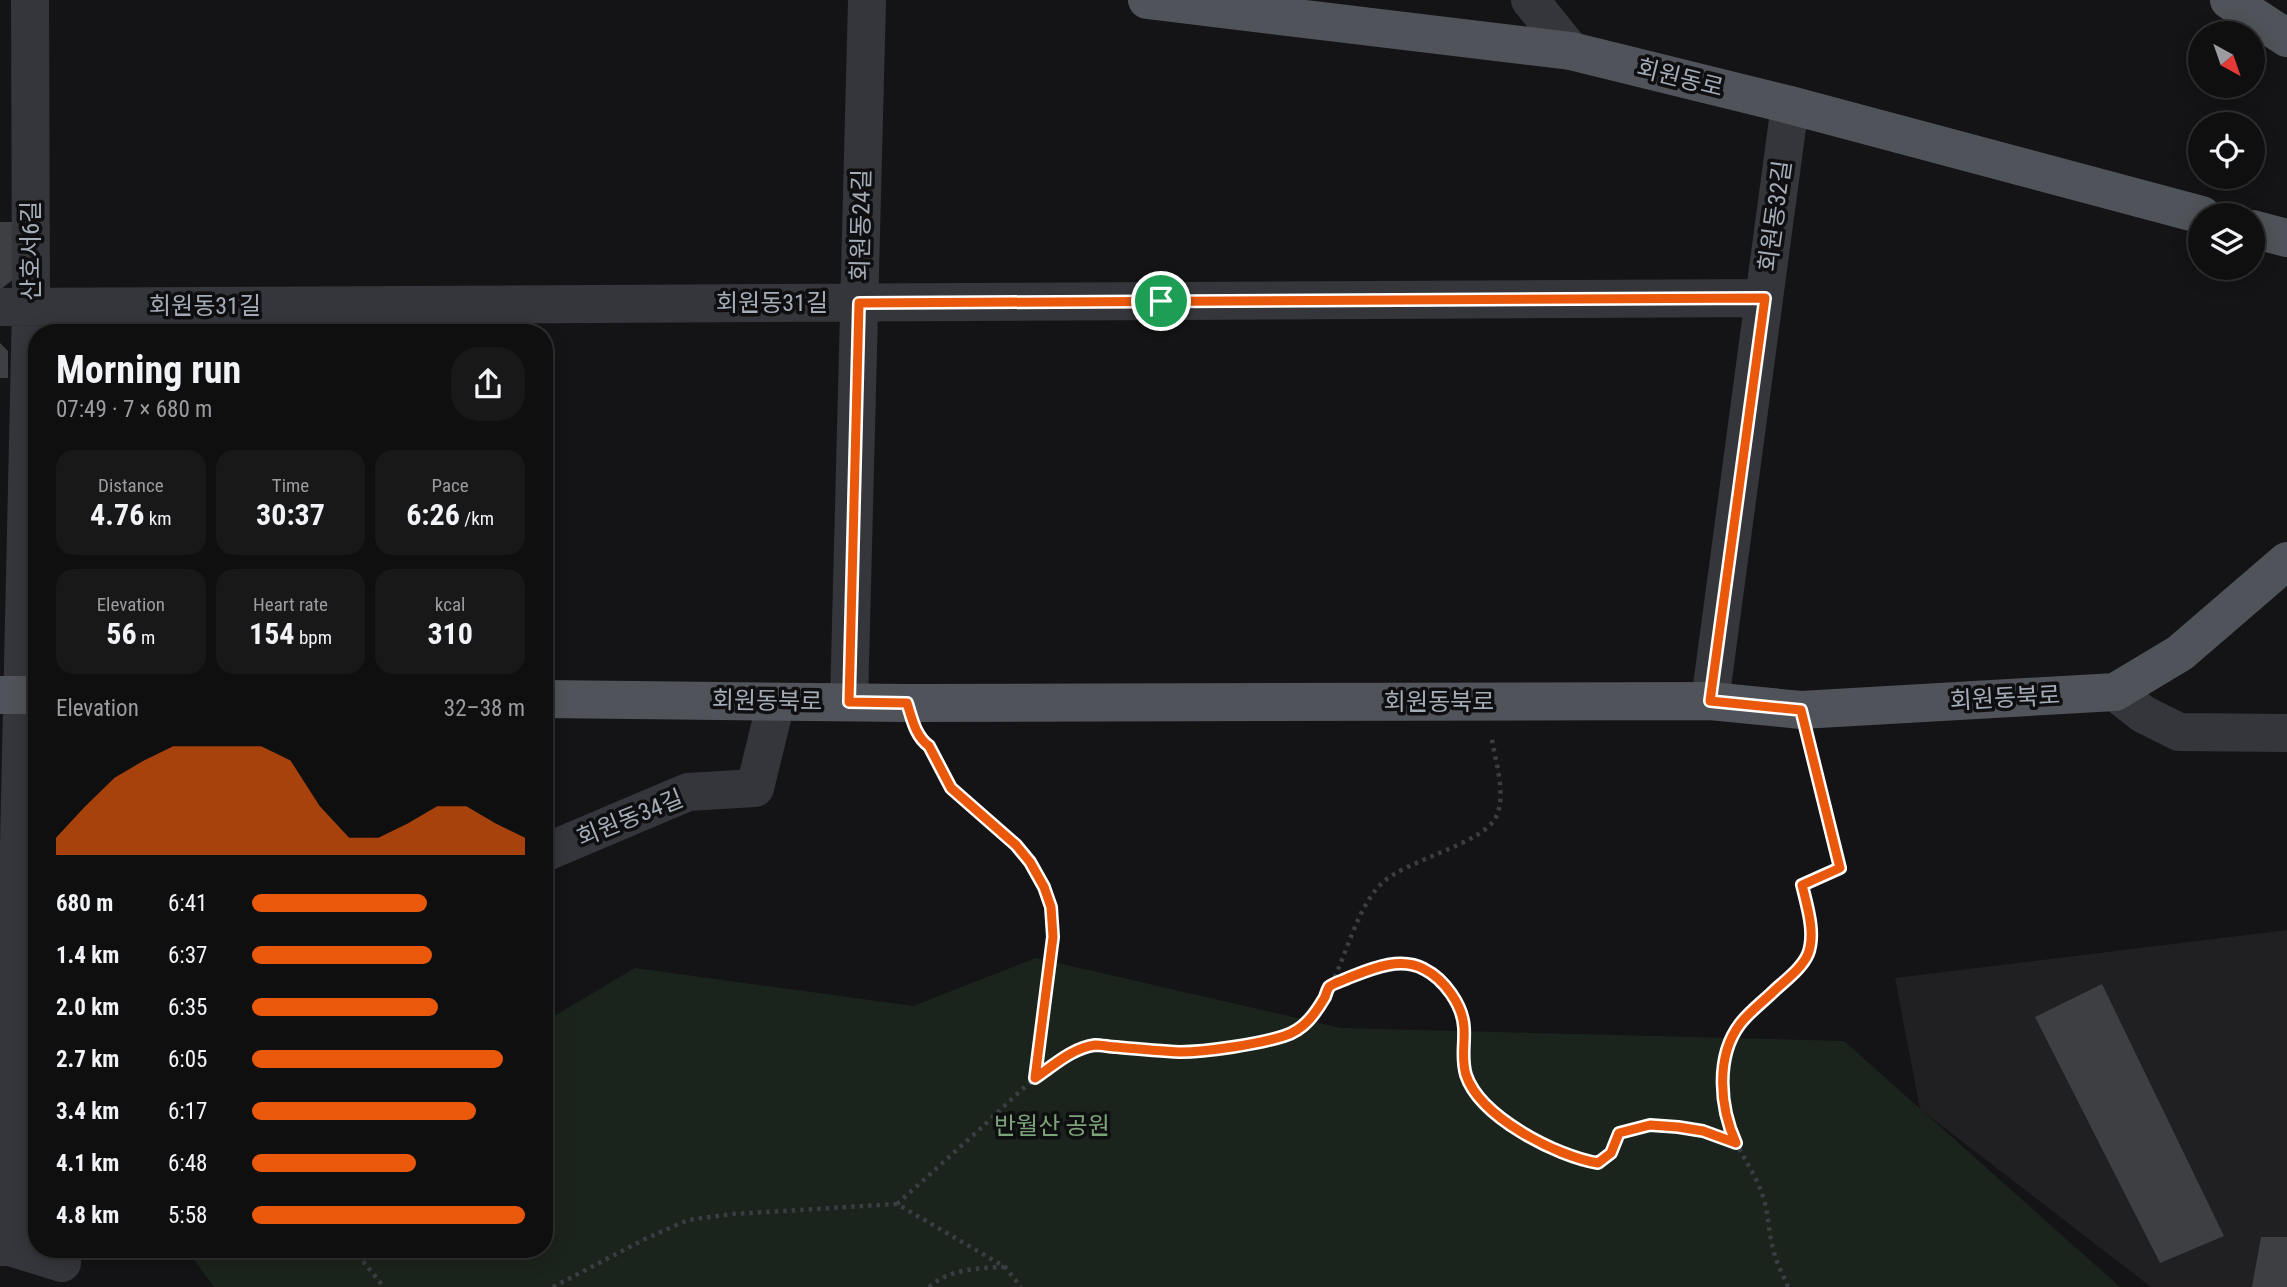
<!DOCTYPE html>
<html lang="en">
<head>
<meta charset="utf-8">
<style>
  :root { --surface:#0f0f10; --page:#181819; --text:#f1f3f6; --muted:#9b9c9f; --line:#2f2f30; --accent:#ea580c }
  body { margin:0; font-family:"Roboto Condensed","Noto Sans KR",sans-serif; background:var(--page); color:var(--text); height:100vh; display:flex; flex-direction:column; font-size:26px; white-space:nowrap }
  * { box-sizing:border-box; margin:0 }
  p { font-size:23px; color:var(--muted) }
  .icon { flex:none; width:38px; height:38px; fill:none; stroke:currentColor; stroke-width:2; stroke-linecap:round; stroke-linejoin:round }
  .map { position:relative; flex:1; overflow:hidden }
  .details { position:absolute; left:28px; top:324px; width:525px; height:934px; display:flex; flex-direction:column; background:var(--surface); border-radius:28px; box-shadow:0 4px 18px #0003,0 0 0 2px var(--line) }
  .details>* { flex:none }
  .needle { width:46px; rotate:140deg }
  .fabs { position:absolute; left:2188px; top:21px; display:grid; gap:14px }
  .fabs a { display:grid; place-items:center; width:77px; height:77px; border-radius:50%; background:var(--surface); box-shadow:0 4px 18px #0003,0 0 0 2px var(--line); font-size:35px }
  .pin { position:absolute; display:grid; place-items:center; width:60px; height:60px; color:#fff; margin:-30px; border:4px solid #fff; border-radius:50%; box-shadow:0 2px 7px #0007 }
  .round { display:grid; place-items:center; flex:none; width:74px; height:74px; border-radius:28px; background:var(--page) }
  .overview { display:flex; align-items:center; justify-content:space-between; height:119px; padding:0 28px }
  h1 { font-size:38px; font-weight:700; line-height:52px }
  .stats { display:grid; grid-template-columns:repeat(3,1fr); gap:10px; height:119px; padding:7px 28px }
  .stats div { display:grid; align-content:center; border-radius:18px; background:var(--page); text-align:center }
  .stats b { font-size:30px; font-weight:700 }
  .stats small { font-size:19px; font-weight:400 }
  .stats p { font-size:19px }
  .chart { height:196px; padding:14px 28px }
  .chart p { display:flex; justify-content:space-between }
  .chart svg { width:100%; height:126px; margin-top:7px; fill:var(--accent); opacity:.7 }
  ul { padding:0 28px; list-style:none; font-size:23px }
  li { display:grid; grid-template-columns:112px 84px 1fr; align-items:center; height:52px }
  li i { height:18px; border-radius:9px; background:var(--accent) }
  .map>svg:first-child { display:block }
</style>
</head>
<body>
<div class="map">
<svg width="2287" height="1287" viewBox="0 0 2287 1287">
  <rect width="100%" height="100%" fill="#141416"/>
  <path fill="#202023" d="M2287,930V1287H2151L1920,1109L1895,978Z"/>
  <path fill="#1b241c" d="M1036,958L1341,1028L1844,1041L2120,1287H214L187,1250H544V1022L635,968L913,1006Z"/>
  <path fill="#3e3f43" d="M0,222H16V277L0,290Z
    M0,343L8,351V378H0Z
    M2102,984L2224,1236L2160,1263L2035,1017Z
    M2261,1237H2287V1287H2252Z"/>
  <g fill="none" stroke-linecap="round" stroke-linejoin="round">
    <path stroke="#3a3d42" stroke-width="4.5" stroke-dasharray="3.5 5" stroke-linecap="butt" d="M922,740L929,746L951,788L1016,845L1030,862L1044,887L1051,907L1053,937L1035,1078
      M1331,985C1371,969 1414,946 1447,988C1455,998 1463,1013 1464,1026C1466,1045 1459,1061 1468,1079C1486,1120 1555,1156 1598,1162L1611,1153L1619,1133L1650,1125L1678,1127L1703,1131L1735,1142
      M897,1204C925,1179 952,1154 980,1129C1008,1103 1057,1051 1095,1045C1101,1045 1109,1047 1116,1047C1137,1049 1159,1051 1180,1052C1205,1052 1279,1043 1299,1029C1339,1003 1347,916 1382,883C1408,859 1483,844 1496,817C1507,795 1495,761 1492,739
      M316,1250L347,1251L357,1254L384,1287
      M553,1287L645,1239L688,1220L733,1214L897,1204L1005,1267L1021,1287
      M929,1287C949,1269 978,1268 1004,1267
      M1788,1287C1783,1275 1777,1264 1774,1252C1768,1233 1769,1212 1762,1194C1754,1170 1737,1150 1729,1126C1717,1093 1723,1051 1741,1023L1806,957L1811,932L1802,885L1840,868L1810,745"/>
    <path stroke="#34363b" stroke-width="38" d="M1530,0L1571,51
      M0,307L1764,298
      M2115,692L2143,714L2179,732L2287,733
      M1710,701L1790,105
      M849,702L867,0
      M544,853L688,792L755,788L776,702
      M0,1247H10L31,307L30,0
      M10,1247L62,1263"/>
    <path stroke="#50545a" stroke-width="38" d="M1147,0L1571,51L1790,105L2202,215
      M2229,0L2287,38
      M2252,229L2287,238
      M0,695H37
      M544,699L907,703L1710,701L1801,710L2115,692L2180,653L2287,561"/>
  </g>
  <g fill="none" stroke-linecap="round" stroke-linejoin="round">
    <g stroke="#fff" stroke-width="14">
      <path id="route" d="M1765,298L1710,701L1801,710L1840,868L1802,885C1807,906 1816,933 1808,954C1802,968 1786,980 1775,990C1764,1001 1750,1011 1740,1024C1715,1057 1720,1108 1736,1143L1703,1131L1678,1127L1650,1125L1619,1133L1611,1153L1598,1163C1556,1156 1480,1117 1466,1075C1461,1058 1465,1045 1464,1028C1463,1005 1444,979 1424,969C1400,956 1371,969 1348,978C1342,981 1333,983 1329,987C1327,990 1326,994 1325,997C1315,1014 1304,1030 1284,1036C1259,1044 1206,1052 1180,1052C1158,1051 1137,1049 1116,1047C1110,1047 1102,1045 1095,1045C1072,1048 1053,1066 1035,1078L1053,937L1051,907L1044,887L1030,862L1016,845L951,788L929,746C915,736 912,718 907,703L849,702L859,303Z"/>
    </g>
    <use href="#route" stroke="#ea580c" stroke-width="9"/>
  </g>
  <g text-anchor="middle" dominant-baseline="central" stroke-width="7" stroke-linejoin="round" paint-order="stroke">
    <g font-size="24" fill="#a4acb7" stroke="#0f0f11">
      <text transform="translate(1680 78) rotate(14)">회원동로</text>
      <text transform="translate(1775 216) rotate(-82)">회원동32길</text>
      <text transform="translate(861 225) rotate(-89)">회원동24길</text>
      <text transform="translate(31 251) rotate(-90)">산호서6길</text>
      <text x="772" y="303">회원동31길</text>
      <text x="205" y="306">회원동31길</text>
      <text transform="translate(2005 698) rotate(-3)">회원동북로</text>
      <text transform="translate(767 701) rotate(1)">회원동북로</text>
      <text x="1439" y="702">회원동북로</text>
      <text transform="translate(630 818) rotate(-22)">회원동34길</text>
    </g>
    <g font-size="24" fill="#7ca479" stroke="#0f0f11">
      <text x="1052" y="1126">반월산 공원</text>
    </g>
  </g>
</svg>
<div class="fabs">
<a><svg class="needle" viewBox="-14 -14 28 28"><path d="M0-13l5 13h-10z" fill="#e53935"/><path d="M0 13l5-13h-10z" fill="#9b9c9f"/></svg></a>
<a><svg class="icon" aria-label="locate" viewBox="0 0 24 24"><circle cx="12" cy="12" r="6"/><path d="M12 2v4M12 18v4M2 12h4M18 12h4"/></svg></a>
<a><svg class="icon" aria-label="layers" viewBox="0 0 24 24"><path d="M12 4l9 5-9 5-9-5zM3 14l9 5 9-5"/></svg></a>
</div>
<div class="pin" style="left:1161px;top:301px;background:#1e9e55"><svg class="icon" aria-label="arrive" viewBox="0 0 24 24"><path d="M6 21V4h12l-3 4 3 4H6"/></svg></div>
<section class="details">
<div class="overview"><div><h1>Morning run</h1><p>07:49 · 7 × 680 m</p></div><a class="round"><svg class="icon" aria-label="share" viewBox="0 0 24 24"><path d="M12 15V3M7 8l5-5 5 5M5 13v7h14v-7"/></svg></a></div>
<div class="stats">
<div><p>Distance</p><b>4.76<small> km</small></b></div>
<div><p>Time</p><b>30:37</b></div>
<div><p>Pace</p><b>6:26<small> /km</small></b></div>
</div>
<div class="stats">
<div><p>Elevation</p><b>56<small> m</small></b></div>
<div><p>Heart rate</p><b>154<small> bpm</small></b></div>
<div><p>kcal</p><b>310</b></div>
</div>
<div class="chart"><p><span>Elevation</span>32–38 m</p>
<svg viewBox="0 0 160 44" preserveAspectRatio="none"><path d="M0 44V38L10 27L20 17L30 11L40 6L50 6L60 6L70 6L80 11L90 27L100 38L110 38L120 33L130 27L140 27L150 33L160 38V44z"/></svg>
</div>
<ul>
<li><b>680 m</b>6:41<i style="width:64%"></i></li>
<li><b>1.4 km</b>6:37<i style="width:66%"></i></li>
<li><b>2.0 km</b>6:35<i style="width:68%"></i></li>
<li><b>2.7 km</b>6:05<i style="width:92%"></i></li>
<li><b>3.4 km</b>6:17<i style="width:82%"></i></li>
<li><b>4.1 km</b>6:48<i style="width:60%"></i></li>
<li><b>4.8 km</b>5:58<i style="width:100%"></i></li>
</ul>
</section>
</div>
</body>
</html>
